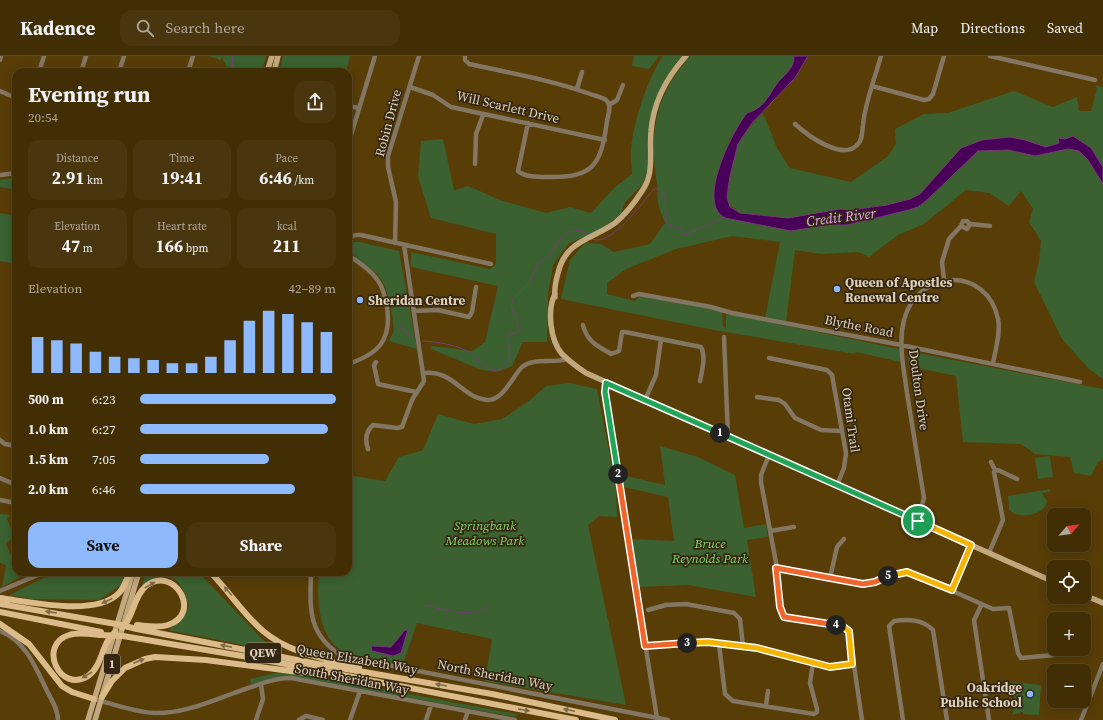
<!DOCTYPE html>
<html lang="en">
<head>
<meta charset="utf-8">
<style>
  :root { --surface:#422e05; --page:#49360f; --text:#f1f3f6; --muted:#aea89a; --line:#5a4a27; --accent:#8eb9fd }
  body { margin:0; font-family:"Source Serif 4",serif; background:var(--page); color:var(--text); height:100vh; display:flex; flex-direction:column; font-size:15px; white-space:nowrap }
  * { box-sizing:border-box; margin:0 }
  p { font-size:13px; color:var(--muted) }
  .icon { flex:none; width:22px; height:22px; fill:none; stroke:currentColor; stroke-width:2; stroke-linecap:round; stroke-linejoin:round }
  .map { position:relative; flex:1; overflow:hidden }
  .sheet { position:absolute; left:12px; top:12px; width:340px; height:508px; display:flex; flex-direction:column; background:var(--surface); border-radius:12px; box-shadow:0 2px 10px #0003,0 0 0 1px var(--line) }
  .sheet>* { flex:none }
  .needle { width:26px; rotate:62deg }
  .controls { position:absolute; left:1047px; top:452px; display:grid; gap:8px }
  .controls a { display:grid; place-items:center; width:44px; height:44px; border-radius:8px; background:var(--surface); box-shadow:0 2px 10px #0003,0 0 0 1px var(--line); font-size:20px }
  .pin { position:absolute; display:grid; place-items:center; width:34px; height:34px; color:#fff; margin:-17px; border:2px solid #fff; border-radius:50%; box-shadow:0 1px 4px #0007 }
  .km { position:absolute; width:20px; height:20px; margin:-10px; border-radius:50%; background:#222; color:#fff; font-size:11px; line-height:20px; text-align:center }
  .round { display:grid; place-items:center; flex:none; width:42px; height:42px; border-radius:12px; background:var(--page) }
  .head { display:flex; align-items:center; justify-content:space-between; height:68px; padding:0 16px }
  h1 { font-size:22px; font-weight:700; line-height:30px }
  .metrics { display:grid; grid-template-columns:repeat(3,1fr); gap:6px; height:68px; padding:4px 16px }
  .metrics div { display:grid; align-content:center; border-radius:10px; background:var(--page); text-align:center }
  .metrics b { font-size:17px; font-weight:700 }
  .metrics small { font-size:11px; font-weight:400 }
  .metrics p { font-size:11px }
  .chart { height:112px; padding:8px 16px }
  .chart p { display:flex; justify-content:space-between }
  .chart svg { width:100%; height:72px; margin-top:4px; stroke:var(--accent); stroke-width:6 }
  .cta { display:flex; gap:8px; margin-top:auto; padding:8px 16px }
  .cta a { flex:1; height:46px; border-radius:12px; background:var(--accent); color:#111; font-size:16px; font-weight:700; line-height:46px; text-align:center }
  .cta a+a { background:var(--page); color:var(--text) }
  ul { padding:0 16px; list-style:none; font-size:13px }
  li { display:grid; grid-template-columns:64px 48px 1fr; align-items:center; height:30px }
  li i { height:10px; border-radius:5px; background:var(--accent) }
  header { display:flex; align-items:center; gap:24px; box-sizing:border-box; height:56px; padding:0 20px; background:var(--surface); border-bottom:1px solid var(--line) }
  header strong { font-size:19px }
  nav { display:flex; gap:22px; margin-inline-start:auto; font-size:14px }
  .search { width:280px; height:36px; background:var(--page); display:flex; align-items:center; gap:10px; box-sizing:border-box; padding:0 14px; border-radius:12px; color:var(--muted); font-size:15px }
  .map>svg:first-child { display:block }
</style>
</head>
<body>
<header>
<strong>Kadence</strong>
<div class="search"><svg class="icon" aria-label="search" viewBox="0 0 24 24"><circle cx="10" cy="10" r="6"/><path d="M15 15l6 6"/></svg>Search here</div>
<nav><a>Map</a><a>Directions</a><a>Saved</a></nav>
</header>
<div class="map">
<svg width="1103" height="664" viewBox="0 0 1103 664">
  <rect width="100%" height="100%" fill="#583d07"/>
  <path fill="#3a612f" d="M208,0H266L262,16H229L222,1L221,4Z
    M283,0H350L346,16H283L279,15Z
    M634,0H659L649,13L632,10Z
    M663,0H683L675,8L663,29L658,42L648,113L642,129L625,146L621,158L600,174L568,188L553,209L548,238L547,286H523L512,310L496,316L482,314L431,293L432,290L472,295L485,286L498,230L411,211V196L490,213L496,208V178L431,162L418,121L421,85L443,83L454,134L468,130L500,144L546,157L570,151L591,157L615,131L632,118C632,110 630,101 631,93C633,67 648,21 663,0Z
    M690,0H794C795,13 782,20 776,29C767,42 764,52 747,57L730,83L725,96L717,122L715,150L718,156L725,162L791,175L828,169H847L918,151L978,95L1008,94L1035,100L1068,93L1074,94L1079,95L1088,104L1103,128V323L1089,313L1062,283L1034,226L1039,205L1041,185L1029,166L1033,153L1021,135L1009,150L989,137L966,134L924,168L898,179L869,201L858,196L821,198L795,194L786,267L765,262L780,186L732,180L676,193L626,213L607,227V238L635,245L640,240L720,255L722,256L723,270L726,273V259L730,258L899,293L901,306L856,296L855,298L714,274L561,243L570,204L585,187L601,188L614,196L650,188L665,167C663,161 659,153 658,147C657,141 658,134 657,128C649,77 655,40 690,0Z
    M1095,29L1103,31V111L1091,92L1058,82L1059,87L1046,91L1025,84L1010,81L982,84L961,92L920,138L910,143L887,149L850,154L840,153L788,162L740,157L728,147C726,133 732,99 739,86C746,75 754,66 763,57L777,92L790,112L851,126L888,100L896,88L895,73L924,58L948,57L1014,35L1053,51L1077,41L1079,55H1091L1097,33Z
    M16,121V134L0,131V124Z
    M0,157L16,160V208L0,205Z
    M353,186H360L399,195L417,293L389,285L394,274L391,251L385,230L378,219L348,195V189Z
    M907,295L1103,333V404L1098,406L1091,420L1074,417L1070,401L1035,398L1021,388L963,386L956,320L909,310Z
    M570,327L597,333L616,431L617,461L599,460L588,469L626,649L485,625L492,583L417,567L402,611C389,608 354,603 345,597C317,582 317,543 319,516H348V419L385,425L399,401L423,394L438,358L474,368L502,363L530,344L546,330Z
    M660,390L698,401L735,419L744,472L766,468L768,481L747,484L756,541L688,529L639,531L631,483L674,485L668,441L624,431L622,419L665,429Z
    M1050,400L1053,421L1038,423L1035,402Z
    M1050,433V436L1042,437L1047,445C1046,459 1016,465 1009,453L1008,440Z
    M0,458L11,459L7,463L14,480L6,488L20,521L2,531L6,509L0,507Z
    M56,516H126L121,529L99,544L32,543L9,539Z
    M146,516H198L274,595L168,574L180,566L189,550C180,520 170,514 142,529Z
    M280,616L324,622L517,658L516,661L296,621H276L251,629L250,623Z
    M1012,626L1041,629L1039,659L1023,658V656L1012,659L1017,643H1015L1011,628Z"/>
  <path fill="#490058" stroke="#763e74" d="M794,0H808L795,22L752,67L738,88L730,120L727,141L730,151L740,157L788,162L840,153L850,154L887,149L910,143L920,138L961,92L982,84L1010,81L1025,84L1046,91L1059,87L1058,82L1065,83L1073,80L1091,92L1103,111V128L1088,104L1079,95L1074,94L1068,93L1035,100L1008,94L978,95L926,145L918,151L909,154L847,169H828L791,175L725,162C722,160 719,158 718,156C703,133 733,75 747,57C764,52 767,42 776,29C782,20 795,13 794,0Z
    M405,574H408L401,597L393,600L372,595L371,590L391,591Z"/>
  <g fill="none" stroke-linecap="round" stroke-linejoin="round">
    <path stroke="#763e74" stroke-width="1" d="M232,16L233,0
      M592,183C610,192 643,146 653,134C671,127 662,159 669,170L682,173L685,179L725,161
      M399,268L405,276L414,282
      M423,285C437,286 452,288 465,294C475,298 496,328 505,308C507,305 510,301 510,297C510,292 507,287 507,282L509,279L518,276V267L511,251L513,243L529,227L538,208L550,199L562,180L568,176L581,174L589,180
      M426,549C445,555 473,562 489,550"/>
    <path stroke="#837662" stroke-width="4.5" d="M465,0V4L469,8C510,17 551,24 590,38C595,40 603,41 607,45C612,50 608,59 607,65C601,109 594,122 547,121C537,121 525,121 518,115L528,67
      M990,0L1095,24
      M0,4L1,0
      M39,16L44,0
      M81,16L86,0
      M119,16L124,0
      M188,16L193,0
      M872,30L924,44L929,43L933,38L944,0
      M410,31L433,39L451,51L605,84
      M577,33L582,16
      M0,35L16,42
      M609,49L617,44L623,29
      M348,50L359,52
      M795,68C807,79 842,105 857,89C863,84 862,75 863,69C865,46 875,22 881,0
      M348,89L375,0
      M475,108L476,78L483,59
      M0,119L16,117
      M970,168L990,170
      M348,182L356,179H361L491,208
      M395,187L396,146L388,111V100L419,0
      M348,199C359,207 373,215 380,228C384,234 385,244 387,251C392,285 378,298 348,308
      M944,224L942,206L949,183L961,170L963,165H967L970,168L967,173L961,170
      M633,240L639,238L711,251L732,257L901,289L1080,326
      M414,255L438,254L469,261L472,256L476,231
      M583,269C587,286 598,290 611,298L619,295L622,276H625L701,291C706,300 702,315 700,325
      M724,281L728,381
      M769,302L827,314L832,319L846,397L844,412L837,429
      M376,306L374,309L378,328L416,336
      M424,317C454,314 462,342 487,344C503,345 512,321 522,311C534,301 553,308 567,303
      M606,327L605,336L657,662
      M348,329L350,339L348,348
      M757,341L779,344L785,348L795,362L821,374L842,375
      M645,344L656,319L661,283
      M0,384L5,388L16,390
      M368,393C365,384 366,375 373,369L397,372L402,371L412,344L424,325L404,189
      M769,399L761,419V426L777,512L782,558L784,561L842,570L849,575L862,664
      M991,406L995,414
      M0,422L16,429
      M0,444L16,447
      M917,465L924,442C918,407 913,372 907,337C904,313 898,288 904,264C917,213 987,209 998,263C1001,277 995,294 993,308
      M770,475L794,471
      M989,497L1003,464L994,416L998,414L1017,423
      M777,512L863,528C881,525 895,512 914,518L993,553L1009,552L1018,597L1021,602L1054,599L1062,593
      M311,516C310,552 307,578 342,600L668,664
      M830,522L837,491L844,483
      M952,534L971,489
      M0,535L45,516
      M982,548L974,564L989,664
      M648,554L666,549L686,548L734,557L740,563L743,590
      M0,575C26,585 36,612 47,635C52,644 58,654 58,664
      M719,588L725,638L733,645L814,658L817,656V653L810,627L813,607
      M645,590L708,586L757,592L830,611L852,608
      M94,643C113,648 134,656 154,657C182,658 209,646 234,637C253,631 271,622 291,622L515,664
      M766,650L768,635
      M256,664L263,643L261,628
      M299,664L306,660L323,664
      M350,664L360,635
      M426,664L431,649
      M465,664L468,655
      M903,664L889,570L894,565C908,563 922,563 933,574L947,664
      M1081,664L1103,608"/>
    <path stroke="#c1a87e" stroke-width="5.5" d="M267,16L272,0
      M274,16L278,0
      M555,238C547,254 550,284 562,298C569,305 577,311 586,317L1054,526
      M555,241C554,233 556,224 558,217C566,184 591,184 615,167C626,158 635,146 642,135C655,117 649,96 651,76C653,47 667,21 686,0
      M1084,539L1103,547
      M88,664L133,516
      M95,664L139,516"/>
    <path stroke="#dabb89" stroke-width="6" d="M210,516C229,535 243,558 263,575C290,598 327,603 359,612
      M0,542C31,546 96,561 119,537C125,531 126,522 131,516
      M0,548L116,568
      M0,556L101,576
      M0,568L29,588L62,630L72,636L94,643
      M122,572C134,561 133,541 146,530C174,508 203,558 168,569C158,572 148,570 137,569
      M137,573L323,609L492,638L615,664
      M100,579C90,578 79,576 69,579C37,589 60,638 88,620C103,610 101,587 115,576
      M123,580L254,602L576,664
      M102,641L112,625L125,612L145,603L155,601L206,604L306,617"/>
    <path stroke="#dabb89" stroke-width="6" d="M116,568L137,573
      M100,579L123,580"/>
  </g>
  <defs><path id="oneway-solid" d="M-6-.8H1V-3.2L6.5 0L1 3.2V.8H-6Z"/></defs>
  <g fill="#7e6a48">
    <use href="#oneway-solid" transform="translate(150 529) rotate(-30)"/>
    <use href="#oneway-solid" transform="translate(228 535) rotate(-131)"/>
    <use href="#oneway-solid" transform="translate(107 545) rotate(154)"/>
    <use href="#oneway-solid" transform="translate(51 556) rotate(-171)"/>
    <use href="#oneway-solid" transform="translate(226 590) rotate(-169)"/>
    <use href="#oneway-solid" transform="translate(139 605) rotate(-23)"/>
    <use href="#oneway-solid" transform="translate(87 619) rotate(149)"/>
    <use href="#oneway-solid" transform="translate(441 629) rotate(-170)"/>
    <use href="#oneway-solid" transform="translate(524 654) rotate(11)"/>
    <use href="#oneway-solid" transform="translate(569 654) rotate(-168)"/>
  </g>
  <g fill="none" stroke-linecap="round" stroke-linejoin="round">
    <g stroke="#fff" stroke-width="8">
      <path id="split-1" d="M720,377L918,465"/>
    </g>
    <g stroke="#fff" stroke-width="8">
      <path id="split-2" d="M618,418L605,336L606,327L720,377"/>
    </g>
    <g stroke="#fff" stroke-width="8">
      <path id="split-3" d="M618,418L645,590L687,587"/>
    </g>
    <g stroke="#fff" stroke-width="8">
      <path id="split-4" d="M687,587L708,586L757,592L830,611L852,608L849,575L842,570L836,569"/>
    </g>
    <g stroke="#fff" stroke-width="8">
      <path id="split-5" d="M836,569L784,561L780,551L776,512L863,528L875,526L888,520"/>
    </g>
    <g stroke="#fff" stroke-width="8">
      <path id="split-6" d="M888,520L907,516L952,534L971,489L918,465"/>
    </g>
    <use href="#split-1" stroke="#22a559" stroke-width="5"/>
    <use href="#split-2" stroke="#22a559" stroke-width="5"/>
    <use href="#split-3" stroke="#f0652b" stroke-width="5"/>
    <use href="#split-4" stroke="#f5b400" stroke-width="5"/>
    <use href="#split-5" stroke="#f0652b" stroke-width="5"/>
    <use href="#split-6" stroke="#f5b400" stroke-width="5"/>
  </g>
  <g fill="#8eb9fd" stroke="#332713" stroke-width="1.5">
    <circle cx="837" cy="233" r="4"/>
    <circle cx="360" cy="244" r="4"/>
    <circle cx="1030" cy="638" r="4"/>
  </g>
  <g text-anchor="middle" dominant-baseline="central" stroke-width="3.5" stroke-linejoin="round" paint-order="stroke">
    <g fill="#332713" stroke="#ab9d86" stroke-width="1">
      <rect x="245" y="587" width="36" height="20" rx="3"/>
      <rect x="104" y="598" width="16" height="20" rx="3"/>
    </g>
    <g font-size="12" font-weight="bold" fill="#dfd0b7">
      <text x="263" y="597">QEW</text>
      <text x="112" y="608">1</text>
    </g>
    <g font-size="13" fill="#dfd0b7" stroke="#332713">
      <text transform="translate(508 51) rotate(13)">Will Scarlett Drive</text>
      <text transform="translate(388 67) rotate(-75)">Robin Drive</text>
      <text transform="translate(859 270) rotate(11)">Blythe Road</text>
      <text transform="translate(919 334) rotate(82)">Doulton Drive</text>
      <text transform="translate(851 364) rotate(82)">Otami Trail</text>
      <text transform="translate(357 603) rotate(10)">Queen Elizabeth Way</text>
      <text transform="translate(495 619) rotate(11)">North Sheridan Way</text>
      <text transform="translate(352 623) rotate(11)">South Sheridan Way</text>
    </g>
    <g font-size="13" font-weight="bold" fill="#dfd0b7" stroke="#332713" text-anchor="start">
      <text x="845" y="226">Queen of Apostles<tspan x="845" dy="15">Renewal Centre</tspan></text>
      <text x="368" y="244">Sheridan Centre</text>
      <text x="1022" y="631" text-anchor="end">Oakridge<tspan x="1022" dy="15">Public School</tspan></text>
    </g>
    <g font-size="13" font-style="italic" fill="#80da69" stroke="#332713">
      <text x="485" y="469">Springbank<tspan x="485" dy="15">Meadows Park</tspan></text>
      <text x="710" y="487">Bruce<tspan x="710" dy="15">Reynolds Park</tspan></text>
    </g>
    <g font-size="14" font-style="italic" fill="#e9a4fa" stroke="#332713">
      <text transform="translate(841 161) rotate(-7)">Credit River</text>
    </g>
  </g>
</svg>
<div class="controls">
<a><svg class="needle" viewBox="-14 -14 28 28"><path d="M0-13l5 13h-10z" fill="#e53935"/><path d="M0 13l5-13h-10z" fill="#aea89a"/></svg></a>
<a><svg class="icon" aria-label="locate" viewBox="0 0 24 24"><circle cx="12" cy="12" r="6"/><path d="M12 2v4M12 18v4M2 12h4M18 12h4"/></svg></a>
<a>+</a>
<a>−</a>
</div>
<div class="pin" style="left:918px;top:465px;background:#1e9e55"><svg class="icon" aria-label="arrive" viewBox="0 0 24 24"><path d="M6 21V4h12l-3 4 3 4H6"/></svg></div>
<b class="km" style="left:720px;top:377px">1</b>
<b class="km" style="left:618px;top:418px">2</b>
<b class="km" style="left:687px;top:587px">3</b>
<b class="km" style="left:836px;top:569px">4</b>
<b class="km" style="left:888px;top:520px">5</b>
<section class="sheet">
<div class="head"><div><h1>Evening run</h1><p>20:54</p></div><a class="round"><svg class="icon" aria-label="share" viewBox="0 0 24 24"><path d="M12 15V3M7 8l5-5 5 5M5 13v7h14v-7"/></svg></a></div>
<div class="metrics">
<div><p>Distance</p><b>2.91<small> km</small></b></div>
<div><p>Time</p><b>19:41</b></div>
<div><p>Pace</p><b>6:46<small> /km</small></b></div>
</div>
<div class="metrics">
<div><p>Elevation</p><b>47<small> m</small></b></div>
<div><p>Heart rate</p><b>166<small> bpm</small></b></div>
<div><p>kcal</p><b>211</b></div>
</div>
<div class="chart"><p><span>Elevation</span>42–89 m</p>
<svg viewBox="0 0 160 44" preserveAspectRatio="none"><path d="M5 44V22M15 44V24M25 44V26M35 44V31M45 44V34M55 44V35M65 44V36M75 44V38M85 44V38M95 44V34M105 44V24M115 44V12M125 44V6M135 44V8M145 44V13M155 44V19"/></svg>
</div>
<ul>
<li><b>500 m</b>6:23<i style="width:100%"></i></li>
<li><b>1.0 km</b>6:27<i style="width:96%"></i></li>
<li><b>1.5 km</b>7:05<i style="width:66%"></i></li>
<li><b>2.0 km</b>6:46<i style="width:79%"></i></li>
</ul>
<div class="cta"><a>Save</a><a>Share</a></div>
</section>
</div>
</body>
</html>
